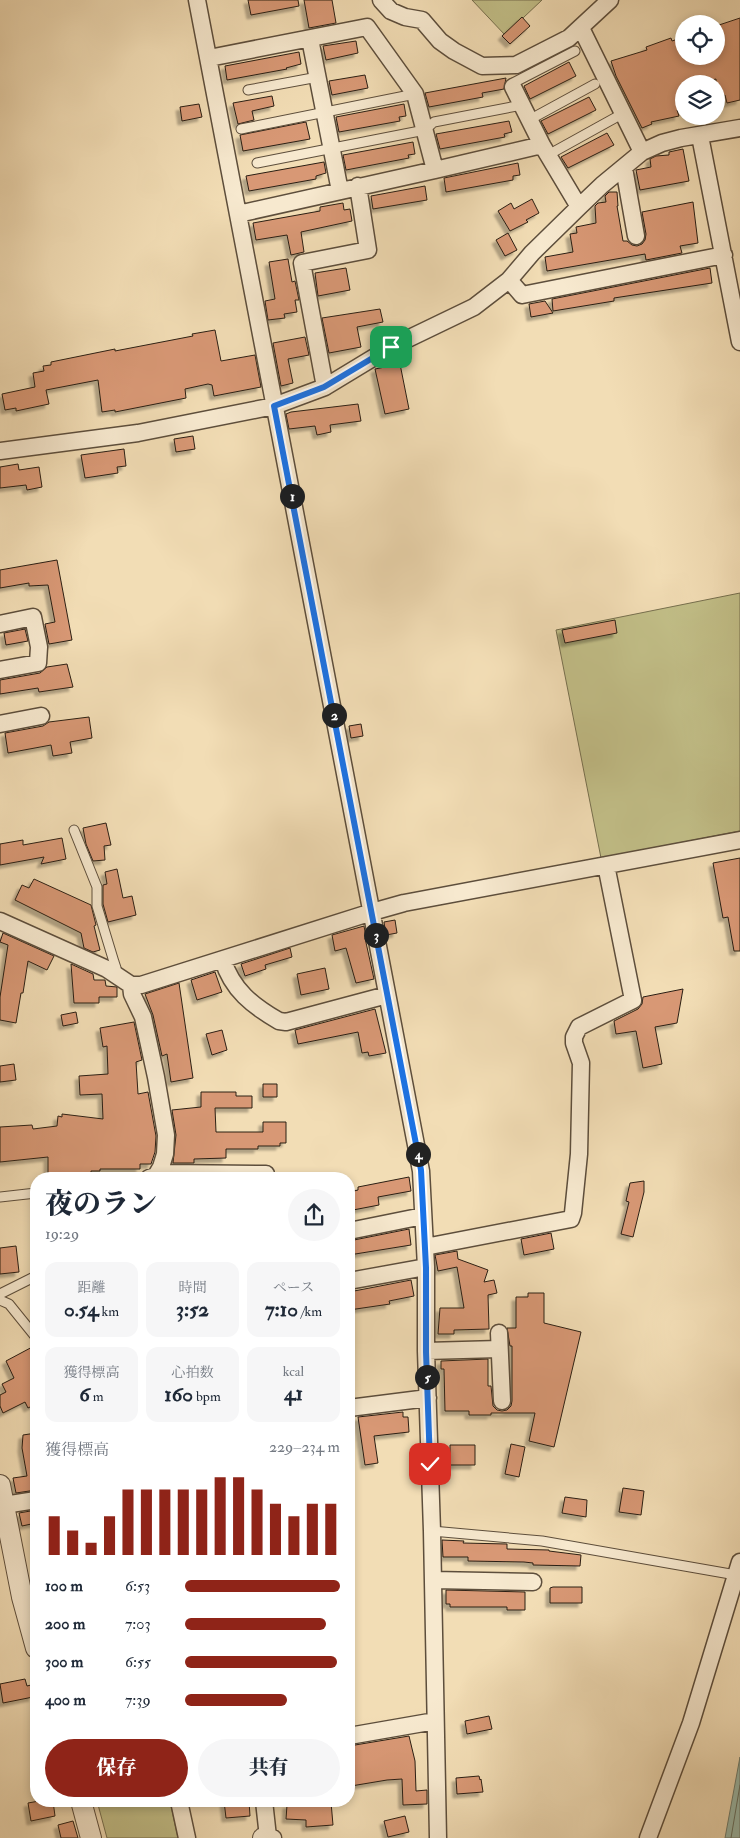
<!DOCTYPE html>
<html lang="ja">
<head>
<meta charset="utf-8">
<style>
  :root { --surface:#fff; --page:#f6f6f7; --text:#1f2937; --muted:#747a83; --accent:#8f2418 }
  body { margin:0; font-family:"IM FELL Double Pica","Noto Serif JP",serif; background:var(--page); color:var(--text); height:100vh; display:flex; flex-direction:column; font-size:19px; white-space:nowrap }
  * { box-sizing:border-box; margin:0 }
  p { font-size:16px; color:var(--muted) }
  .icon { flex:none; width:28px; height:28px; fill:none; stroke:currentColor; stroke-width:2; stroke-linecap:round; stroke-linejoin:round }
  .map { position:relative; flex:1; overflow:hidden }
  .panel { position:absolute; left:30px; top:1172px; width:325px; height:635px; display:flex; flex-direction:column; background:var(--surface); border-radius:20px; box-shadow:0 2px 8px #0003 }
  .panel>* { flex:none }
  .fabs { position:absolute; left:675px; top:15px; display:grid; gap:10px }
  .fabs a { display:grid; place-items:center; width:50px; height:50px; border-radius:50%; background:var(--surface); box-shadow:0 2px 8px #0003; font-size:25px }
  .pin { position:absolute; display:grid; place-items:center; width:42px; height:42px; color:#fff; margin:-21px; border-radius:10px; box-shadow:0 2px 8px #0006 }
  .km { position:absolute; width:25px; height:25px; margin:-12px; border-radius:50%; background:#222; color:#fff; font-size:14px; line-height:25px; text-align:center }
  .round { display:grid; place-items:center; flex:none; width:52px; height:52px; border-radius:26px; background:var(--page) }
  .overview { display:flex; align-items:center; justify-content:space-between; height:85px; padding:0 15px }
  h1 { font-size:28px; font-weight:800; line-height:38px }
  .metrics { display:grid; grid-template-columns:repeat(3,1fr); gap:8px; height:85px; padding:5px 15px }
  .metrics div { display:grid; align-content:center; border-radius:12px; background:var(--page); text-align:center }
  .metrics b { font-size:21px; font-weight:800 }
  .metrics small { font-size:14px; font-weight:400 }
  .metrics p { font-size:14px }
  .chart { height:140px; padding:10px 15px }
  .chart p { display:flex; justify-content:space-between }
  .chart svg { width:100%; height:90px; margin-top:5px; stroke:var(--accent); stroke-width:6 }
  .button { display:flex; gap:10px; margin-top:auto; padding:10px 15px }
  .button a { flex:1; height:58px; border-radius:30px; background:var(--accent); color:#fff; font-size:20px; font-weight:800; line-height:58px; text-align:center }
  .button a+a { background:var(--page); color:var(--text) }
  ul { padding:0 15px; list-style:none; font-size:16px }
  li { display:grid; grid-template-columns:80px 60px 1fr; align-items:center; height:38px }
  li i { height:12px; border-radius:6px; background:var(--accent) }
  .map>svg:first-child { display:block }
</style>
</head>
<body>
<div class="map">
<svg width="740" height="1838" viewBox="0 0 740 1838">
  <defs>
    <filter id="shadow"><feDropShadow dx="-4" dy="4" stdDeviation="1" flood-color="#0004"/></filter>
  </defs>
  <rect width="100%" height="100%" fill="#f2ddb5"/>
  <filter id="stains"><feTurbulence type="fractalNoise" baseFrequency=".004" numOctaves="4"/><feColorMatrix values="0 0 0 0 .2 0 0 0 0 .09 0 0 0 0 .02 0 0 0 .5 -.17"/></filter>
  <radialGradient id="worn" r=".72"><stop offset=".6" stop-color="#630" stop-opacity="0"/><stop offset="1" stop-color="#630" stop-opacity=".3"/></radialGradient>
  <path fill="#c2bf88" stroke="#766f4e" d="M472,0H542L505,35Z
    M740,593V831L601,858L556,630Z
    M97,1801H170L178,1838H107Z"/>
  <path fill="#9bbcad" stroke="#6e7d6f" d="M740,1757V1838H725Z"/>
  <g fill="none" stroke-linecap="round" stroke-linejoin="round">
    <path stroke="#636e60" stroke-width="1" d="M731,1838L740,1785"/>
  </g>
  <path fill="#d89875" stroke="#2b1f13" filter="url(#shadow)" d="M248,0H298L299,6L251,15Z
    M304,0H332L336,23L309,28Z
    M522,17L530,26L510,44L502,36Z
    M740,18V100L727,103L725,95L716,97V79L694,84H684V108L677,110L679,116L651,122L652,124L642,128L616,76L611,61L647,50L646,47L671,38L672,41L684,37V56H716V26Z
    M356,41L358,53L326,60L323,46Z
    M299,52L301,64L286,68L287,69L227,80L225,66Z
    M569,62L576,76L530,99L524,86Z
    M365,75L368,88L332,95L329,81Z
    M506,78L504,89L482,93L483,97L429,107L425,93Z
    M272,96L274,106L252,111L254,120L238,124L233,103Z
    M589,97L596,110L548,134L541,121Z
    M199,104L202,117L182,121L180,107Z
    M404,104L406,116L399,117L400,121L339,132L336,117Z
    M509,121L512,132L504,134L505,137L440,149L436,134Z
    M306,122L310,139L243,151L240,135Z
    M607,133L614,145L568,168L561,157Z
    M413,142L415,154L408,155L409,158L346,170L343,155Z
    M683,149L689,181L640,190L636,170L651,167L650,159L656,156L669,155V152Z
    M324,162L326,173L316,176V179L249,191L246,176Z
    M518,163L520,175L513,176V180L446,192L444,178Z
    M425,186L427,200L373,209L371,196Z
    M609,192H617L618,206H617L623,241H627L632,245L637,246L642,244L645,240L646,234L642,212L693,202L698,243L680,246L682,253L646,260L645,254L547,271L545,257L573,252L570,234L577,233L576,227L596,223L595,206L598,203L606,202L605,196Z
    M532,199L539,213L526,220L528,222L510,231L498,211L511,203L514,209Z
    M343,203L344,210L350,209L352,221L301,232L304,252L291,255L287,235L256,240L253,223L320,211V207Z
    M508,233L517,250L505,256L496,240Z
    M288,259L292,282L295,281L299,300H295L297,312L284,314L285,318L268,320L265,301L275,299L269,262Z
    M346,268L350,290L318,296L315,273Z
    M710,268L712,283L614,298V301L553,311L552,299Z
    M545,301L553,313L531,317L529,304Z
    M380,309L383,322L357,327L361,347L329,353L322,318Z
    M215,330L221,361L255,355L261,387L214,396L212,385L208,384L185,389L186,398L115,412V410L102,412L98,380L46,390L49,404L16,411V408L5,410L2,394L35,387L33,373L44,371L43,366L51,365V362L115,349V351L193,336L192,334Z
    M305,337L309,355L288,359L293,383L281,386L273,343Z
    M400,364L409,409L385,414L375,369Z
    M358,404L361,421L330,425L331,432L317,435L315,426L289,429L286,414L291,412Z
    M193,436L195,449L176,452L174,439Z
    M124,449L126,466L117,467L118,473L85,478L81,455Z
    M18,464L19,470L39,467L42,487L27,490L26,485L0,488V467Z
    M57,560L72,640L49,644L45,624L55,622L48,585L29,586V583L0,588V570Z
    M615,620L617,633L565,643L562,630Z
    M25,629L28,641L6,645L4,633Z
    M67,664L73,687L39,692L38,688L0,694V680L40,673L47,667Z
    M89,717L92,738L70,742L72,753L53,756L51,745L8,753L5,733L43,726L49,722Z
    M361,724L363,736L351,738L349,726Z
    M106,823L111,845L104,846L105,860L93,861L86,844L83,828Z
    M62,838L66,859L41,864L44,857L0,865V844L23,840V845Z
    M740,858V951H734L728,917L723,918L713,863Z
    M117,869L123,898L132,896L136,915L108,922L103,904V885L107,884L105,872Z
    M34,879L91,905L96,925L94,926L100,950L93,952L84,948L81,933L15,900L22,885L29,888Z
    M395,920L397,933L386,935L384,922Z
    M364,926L366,937L365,938L374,979L356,983L346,948L335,951L332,935Z
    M3,933L54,956L47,970L28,961L23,993H21L16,1023L0,1020V997L8,945L0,942Z
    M290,948L292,957L265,965L266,969L245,976L241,964Z
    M71,964L93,974L94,980H105L106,986L117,987V997H99V1003H74Z
    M325,968L329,989L301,995L297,974Z
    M215,972L222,992L197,1000L191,980Z
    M179,983L193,1078L171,1082L167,1054L162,1056L153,1015L145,994Z
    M683,989L677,1023L655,1027L662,1064L643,1068L636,1031L616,1034L614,1021L638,1009L642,1004L643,997Z
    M375,1009L386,1053L369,1056L368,1052L362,1053L358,1032L298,1044L295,1030Z
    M76,1012L78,1023L63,1026L61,1015Z
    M134,1022L142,1060L136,1062L138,1094L148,1092L156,1136L155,1152L151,1164H140V1169H100V1171H91V1175H48V1157L0,1162V1127L32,1125L33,1129L57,1126L58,1116L62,1117V1114L103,1119L102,1094L80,1095L79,1076L108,1074L107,1046L103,1047L100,1028Z
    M222,1030L227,1050L212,1055L206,1034Z
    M14,1064L16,1080L0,1082V1066Z
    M263,1084H277V1097H263Z
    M201,1092H236V1096H252V1108H215L216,1132H263V1122H286V1143H280V1146H258V1149H226V1158L194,1159V1163H173L176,1135L172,1110L201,1107Z
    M409,1177L411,1191L378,1197L379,1205L353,1210L350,1192L358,1190V1187Z
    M644,1181V1192L633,1237L621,1234L629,1202L626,1201L630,1183Z
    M409,1229L411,1245L349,1255V1241Z
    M551,1233L554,1249L524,1255L521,1239Z
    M16,1246L19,1272L0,1274V1248Z
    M457,1251L458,1259L488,1270L484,1282L494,1280L497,1293L488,1295L489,1329L454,1330V1334H438L440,1308H464L457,1267L438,1271L436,1260L435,1255Z
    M411,1280L414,1296L389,1301L390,1304L349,1310V1292Z
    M528,1293H544V1323L581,1332L554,1447L529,1441L535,1413H491V1415H469V1411H445L444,1369H441V1361L488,1359V1386H491L493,1406L497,1410L502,1411L507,1410L511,1406L512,1401V1346H510L507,1328H516V1297H528Z
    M36,1345V1404L28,1408L25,1402L3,1413L0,1406V1395L6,1392L2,1384L14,1378L6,1361Z
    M403,1412V1417H408L409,1432L374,1436L378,1463L365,1465L358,1417Z
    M36,1433V1490L16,1493L13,1478L27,1476L22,1448L23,1435Z
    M511,1444L525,1447L519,1477L505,1474Z
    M450,1445H475V1465H450Z
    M623,1488L644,1491L641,1515L619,1512Z
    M565,1497L587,1500L586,1517L562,1513Z
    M36,1510V1523L22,1526L19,1513Z
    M442,1540L464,1541L463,1543L507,1544V1549L549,1550V1551L581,1555L580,1566L533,1565V1563L524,1562L468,1561V1557H443Z
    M553,1587H582V1603H550V1588Z
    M446,1590L525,1592V1610H507V1607H450V1604H446Z
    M25,1679L27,1686L31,1685L33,1697L3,1703L0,1684Z
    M489,1716L492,1729L467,1734L465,1721Z
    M409,1736L415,1761L416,1791L427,1790V1804L403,1805L402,1779L387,1780L351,1786L349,1771V1746Z
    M479,1776L480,1780L481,1779L483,1792L457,1794L456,1778Z
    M39,1801H53L55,1816L31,1821L28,1803Z
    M224,1801H249L250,1816L226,1818Z
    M331,1802L333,1825L306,1827V1820L286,1819L287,1805Z
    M405,1816L409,1832L388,1837L384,1821Z
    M73,1821L78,1838H61L58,1825Z"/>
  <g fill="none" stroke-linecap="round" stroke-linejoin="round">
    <g stroke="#5d4e3c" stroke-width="11">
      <path id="service" d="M513,87V83L575,51
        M248,90L318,77
        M529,120L595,84
        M241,129L415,94
        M548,155L622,114
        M257,163L425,130L434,122L522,105
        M74,830L97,887V906L114,962L116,968L114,974
        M0,1197L36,1193
        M0,1294L36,1276
        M0,1300L9,1304L34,1335L36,1334
        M432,1531L542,1541L736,1575"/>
    </g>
    <g stroke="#5d4e3c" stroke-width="19">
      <path id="minor" d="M197,0L421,1171L426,1267V1351L432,1531L438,1838
        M381,0L391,11L405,17L422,20L440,41L454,51L482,66L516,65L569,38L610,0
        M581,28L642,152
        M310,39L340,191
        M209,58L367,27L415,94L435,170L238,214
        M513,87L542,145L579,207
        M700,136L740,342
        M624,168L636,236
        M435,170L542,145
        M509,280L522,295L724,255
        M325,387L302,263L368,250L358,186
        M0,451L138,433L274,406L325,387L391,347L474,307L509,280L532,253L579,207L602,185L642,152L662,143L681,138L740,128
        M0,624L33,617L39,647L38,663L0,670
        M0,724L41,716
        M0,921L107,969L131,985L132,994L143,1017L156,1077L166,1135L165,1154L161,1167L154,1179
        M223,960C232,990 253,1006 279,1021L286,1022L387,995
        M131,985H141L372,912L404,903L740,840
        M149,1178L166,1173L266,1174
        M349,1231L423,1216
        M425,1247L571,1219L573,1213L579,1154L581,1063L574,1043V1037L579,1027L633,1000L606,865
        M349,1281L426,1267
        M499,1333L502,1401
        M426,1351L499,1349
        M349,1408L428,1398
        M4,1505L36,1500
        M433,1580L533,1582
        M349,1736L435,1721
        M179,1801L187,1838
        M264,1801L268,1837L273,1838
        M648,1838L691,1723L740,1562"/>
    </g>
    <g stroke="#5d4e3c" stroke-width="22">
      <path id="tertiary" d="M0,1485L22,1597L36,1648
        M81,1801L91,1838
        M263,1838L268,1837"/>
    </g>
    <use href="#service" stroke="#f7e9cf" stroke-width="9"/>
    <use href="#minor" stroke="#f7e9cf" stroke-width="16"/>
    <use href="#tertiary" stroke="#f7e9cf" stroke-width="20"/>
  </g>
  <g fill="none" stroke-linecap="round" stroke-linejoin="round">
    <g stroke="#fff" stroke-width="10">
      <path id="route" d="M391,347L324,387L274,406L421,1170L426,1268V1352L430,1464"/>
    </g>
    <use href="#route" stroke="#1a73e8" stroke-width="6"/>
  </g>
  <rect width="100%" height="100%" filter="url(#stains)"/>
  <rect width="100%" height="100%" fill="url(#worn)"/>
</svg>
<div class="fabs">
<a><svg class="icon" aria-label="locate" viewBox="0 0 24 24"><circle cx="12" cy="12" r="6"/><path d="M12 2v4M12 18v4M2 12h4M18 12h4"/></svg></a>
<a><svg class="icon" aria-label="layers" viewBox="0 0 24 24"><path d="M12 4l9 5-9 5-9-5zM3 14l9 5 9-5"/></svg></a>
</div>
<div class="pin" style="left:391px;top:347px;background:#1e9e55"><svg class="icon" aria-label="arrive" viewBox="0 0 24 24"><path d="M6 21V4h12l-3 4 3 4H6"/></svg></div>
<div class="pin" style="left:430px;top:1464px;background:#d93025"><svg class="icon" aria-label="check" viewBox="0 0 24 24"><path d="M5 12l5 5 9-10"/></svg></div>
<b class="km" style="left:292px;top:496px">1</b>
<b class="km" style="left:334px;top:715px">2</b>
<b class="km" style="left:376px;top:935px">3</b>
<b class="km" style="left:418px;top:1154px">4</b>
<b class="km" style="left:427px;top:1377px">5</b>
<section class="panel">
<div class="overview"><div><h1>夜のラン</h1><p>19:29</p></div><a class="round"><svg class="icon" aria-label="share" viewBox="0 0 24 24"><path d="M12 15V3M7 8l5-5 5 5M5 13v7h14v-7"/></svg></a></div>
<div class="metrics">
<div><p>距離</p><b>0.54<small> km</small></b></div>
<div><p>時間</p><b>3:52</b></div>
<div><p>ペース</p><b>7:10<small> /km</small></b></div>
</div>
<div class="metrics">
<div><p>獲得標高</p><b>6<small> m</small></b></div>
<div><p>心拍数</p><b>160<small> bpm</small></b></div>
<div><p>kcal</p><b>41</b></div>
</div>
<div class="chart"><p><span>獲得標高</span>229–234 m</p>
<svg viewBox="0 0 160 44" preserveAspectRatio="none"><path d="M5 44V25M15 44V32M25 44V38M35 44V25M45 44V12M55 44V12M65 44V12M75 44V12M85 44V12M95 44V6M105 44V6M115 44V12M125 44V19M135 44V25M145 44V19M155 44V19"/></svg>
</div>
<ul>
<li><b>100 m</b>6:53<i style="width:100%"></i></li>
<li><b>200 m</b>7:03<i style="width:91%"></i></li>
<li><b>300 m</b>6:55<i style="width:98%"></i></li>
<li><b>400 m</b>7:39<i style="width:66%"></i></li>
</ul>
<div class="button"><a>保存</a><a>共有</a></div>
</section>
</div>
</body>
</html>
